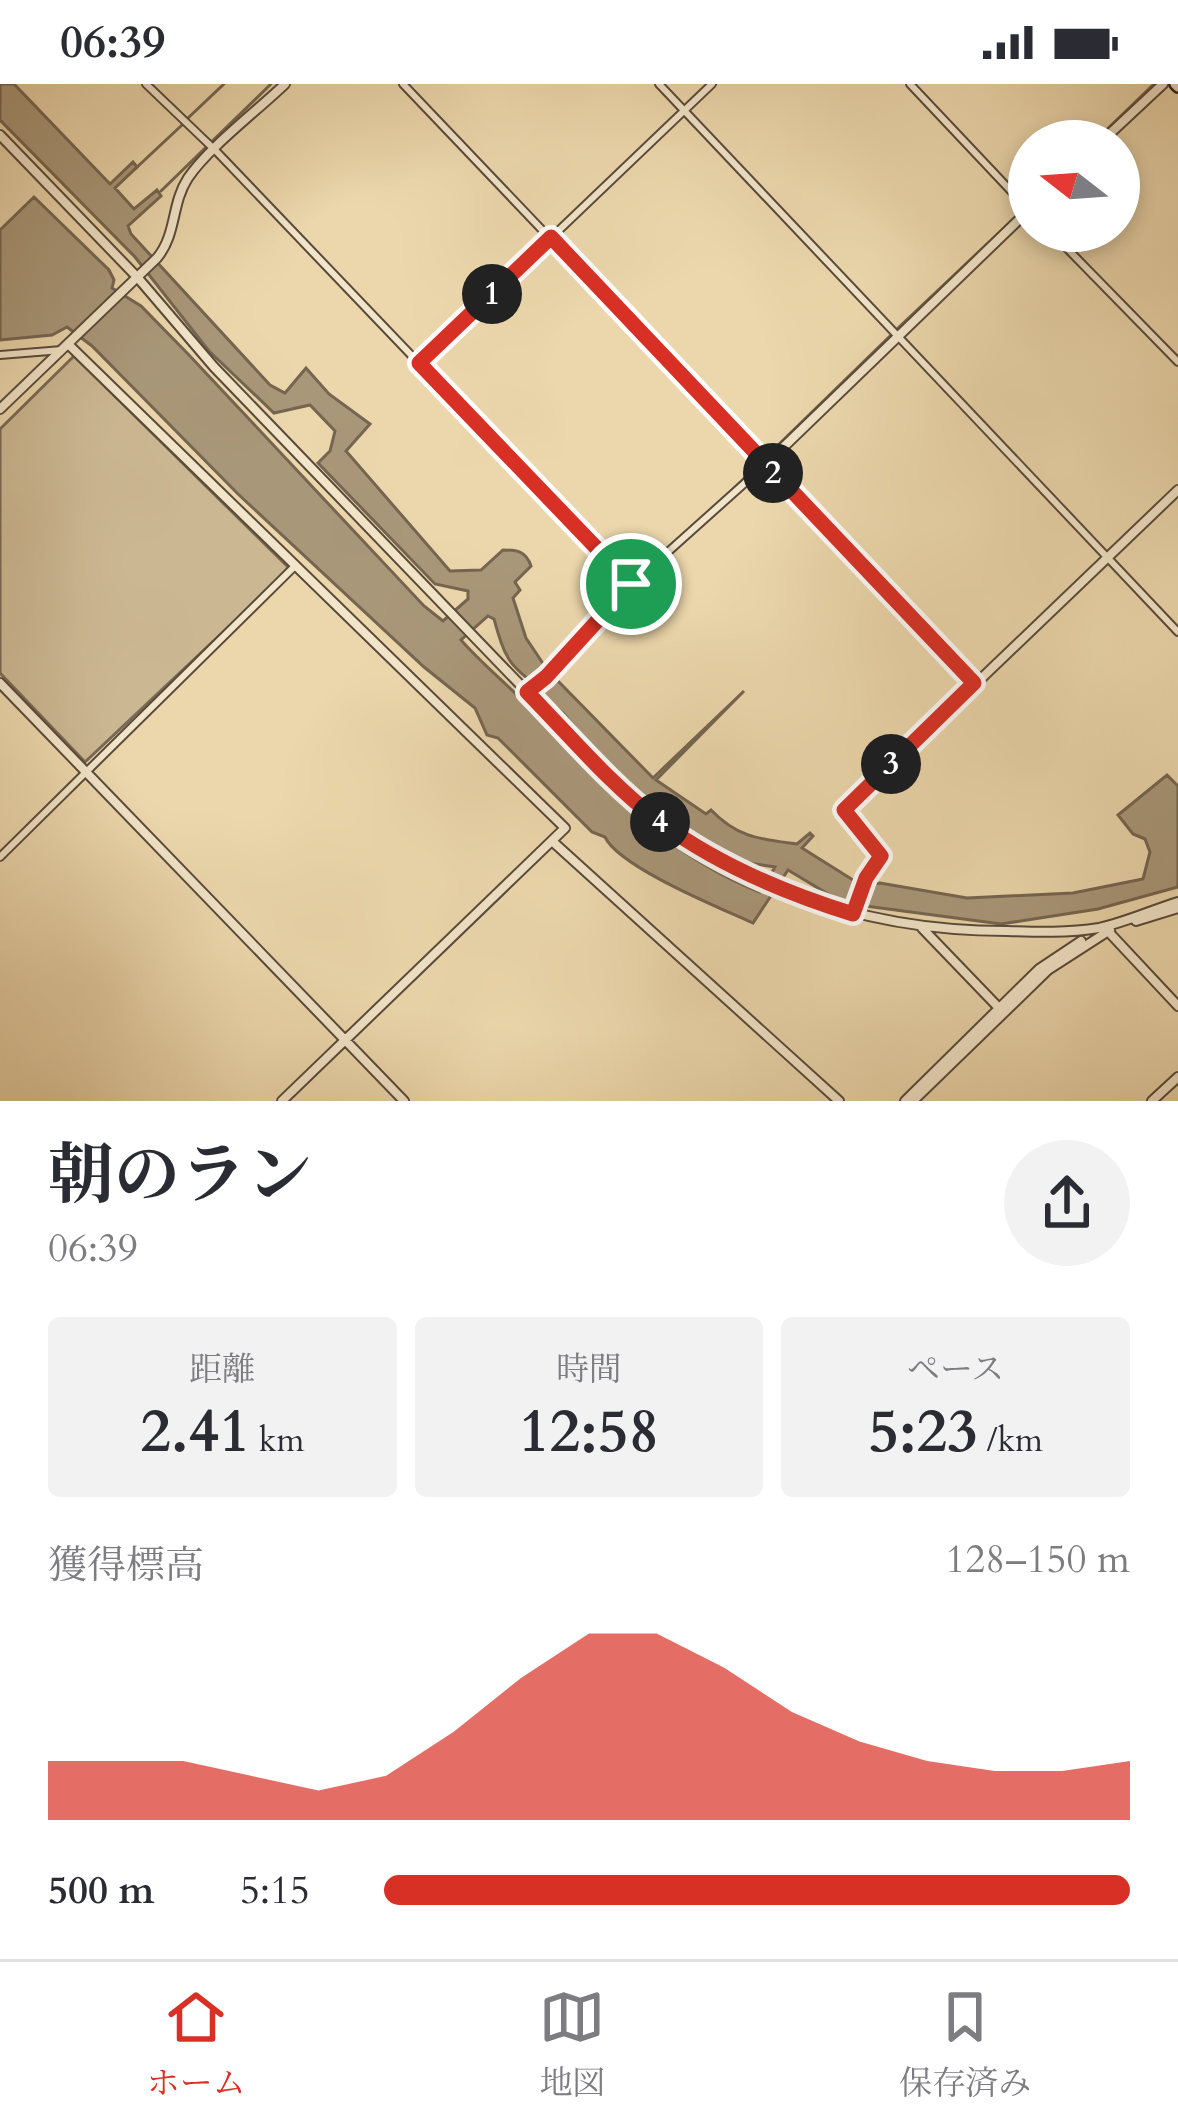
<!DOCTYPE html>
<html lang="ja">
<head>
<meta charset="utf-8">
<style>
  :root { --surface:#fff; --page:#f2f2f3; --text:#2b2b33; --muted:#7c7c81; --line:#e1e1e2; --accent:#d93025 }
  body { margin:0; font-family:Cardo,"Noto Serif JP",serif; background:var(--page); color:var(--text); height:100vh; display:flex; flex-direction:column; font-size:45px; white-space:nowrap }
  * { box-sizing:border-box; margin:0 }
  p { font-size:39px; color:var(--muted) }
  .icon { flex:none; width:66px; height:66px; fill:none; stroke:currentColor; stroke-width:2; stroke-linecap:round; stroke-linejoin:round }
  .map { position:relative; height:1017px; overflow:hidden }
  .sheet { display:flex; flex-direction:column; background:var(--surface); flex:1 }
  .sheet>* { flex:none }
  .needle { width:78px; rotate:287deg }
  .tools { position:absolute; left:1008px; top:36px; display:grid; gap:24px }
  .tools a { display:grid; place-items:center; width:132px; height:132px; border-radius:50%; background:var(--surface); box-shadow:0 6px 18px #0003; font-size:60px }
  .pin { position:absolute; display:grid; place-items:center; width:102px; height:102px; color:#fff; margin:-51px; border:6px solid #fff; border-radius:50%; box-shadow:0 3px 12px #0007 }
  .km { position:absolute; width:60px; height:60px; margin:-30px; border-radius:50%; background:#222; color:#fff; font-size:33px; line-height:60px; text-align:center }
  .round { display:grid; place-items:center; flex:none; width:126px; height:126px; border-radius:63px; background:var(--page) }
  .overview { display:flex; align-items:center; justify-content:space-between; height:204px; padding:0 48px }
  h1 { font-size:66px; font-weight:700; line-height:90px }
  .stats { display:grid; grid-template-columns:repeat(3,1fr); gap:18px; height:204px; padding:12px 48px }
  .stats div { display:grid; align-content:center; border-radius:12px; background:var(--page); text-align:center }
  .stats b { font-size:60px; font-weight:700 }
  .stats small { font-size:33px; font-weight:400 }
  .stats p { font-size:33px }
  .chart { height:336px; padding:24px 48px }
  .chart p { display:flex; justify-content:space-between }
  .chart svg { width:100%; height:216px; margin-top:12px; fill:var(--accent); opacity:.7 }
  ul { padding:0 48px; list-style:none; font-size:39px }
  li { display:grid; grid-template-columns:192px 144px 1fr; align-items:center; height:90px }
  li i { height:30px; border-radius:15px; background:var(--accent) }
  .status { display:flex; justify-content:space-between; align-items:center; height:84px; padding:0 60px; background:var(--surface); direction:ltr }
  .status svg { height:33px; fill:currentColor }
  .menu { display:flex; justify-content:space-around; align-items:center; height:168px; border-top:3px solid var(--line); background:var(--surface); font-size:33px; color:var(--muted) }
  .menu a { display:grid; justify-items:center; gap:6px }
  .menu .selected { color:var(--accent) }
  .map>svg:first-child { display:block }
</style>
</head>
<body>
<div class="status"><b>06:39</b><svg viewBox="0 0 49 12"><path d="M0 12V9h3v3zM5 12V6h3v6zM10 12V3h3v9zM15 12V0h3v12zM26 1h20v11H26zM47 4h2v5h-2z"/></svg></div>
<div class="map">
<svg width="1178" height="1017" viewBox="0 0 1178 1017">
  <rect width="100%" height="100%" fill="#ecd7ac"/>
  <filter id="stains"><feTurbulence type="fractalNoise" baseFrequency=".00167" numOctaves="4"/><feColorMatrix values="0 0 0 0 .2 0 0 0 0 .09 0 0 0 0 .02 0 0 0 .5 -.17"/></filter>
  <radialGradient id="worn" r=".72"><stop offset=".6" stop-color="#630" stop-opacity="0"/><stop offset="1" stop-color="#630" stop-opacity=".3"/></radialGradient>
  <path fill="#cbb792" stroke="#796954" stroke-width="3" d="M74,272L290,485L85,678L0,589V345Z"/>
  <path fill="#a99779" stroke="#756551" stroke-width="3" fill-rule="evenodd" d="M0,0H14L110,100L133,78L137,83L115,104L134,125L157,106L161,112L128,142L131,150L270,301L285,309L306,284L329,310L370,340L346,367L450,487L481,486L503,466C517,466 526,467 531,482L515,498L520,506L513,514L526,554L544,581L545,592L554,593L653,694L744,607L656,696L706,730L711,726C738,754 760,755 797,760L810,749L813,752L802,764L861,801L880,799L967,814L1073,809L1143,795L1150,768L1145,755L1133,750L1118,731L1167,691L1178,702V803L1098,825L1001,840L843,819L788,786L753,839C720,824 619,783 605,753L592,748L498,654L487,651L475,624L424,583L238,410L92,262L67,243L52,251L0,256V146L34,113L109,186L114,196L112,204L141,222L189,271L424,522L443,537L468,515V507L435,500L318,379L330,367L335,347L310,321L274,329L209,267L135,173L0,36ZM488,532L494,535C505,574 508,581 540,604V610L564,630L597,670L664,730L742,778L775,783L760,808C661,769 600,697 528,622C506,599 482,580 461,556Z"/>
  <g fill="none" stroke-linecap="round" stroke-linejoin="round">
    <path stroke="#756551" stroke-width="3" d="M188,34L224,0
      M1095,57L1154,0
      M135,85L182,41
      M161,107L271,0
      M897,245L1023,126
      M723,415L890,252
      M549,583L574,559"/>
    <g stroke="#584a3b" stroke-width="10">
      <path id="minor" d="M146,0L216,67L631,501
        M403,0L974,599
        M659,0L1178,548
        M910,0L1029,126
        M1050,147L1178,278
        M0,271L62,266
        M420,279L712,0
        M527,608L546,593L631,501L765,381
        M0,773L295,482
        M853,829L864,799"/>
    </g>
    <g stroke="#584a3b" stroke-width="12">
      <path id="tertiary" d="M0,51L138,194L214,283L611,695C727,797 851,847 1007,847C1037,848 1068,849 1099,844C1126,838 1152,826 1178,818
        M1102,57L1163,0
        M68,260L565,744L282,1017
        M0,325L157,174C177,150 171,120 188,94C208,64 258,26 285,0
        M765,381L1029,126
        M0,599L404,1017
        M552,757L839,1017
        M864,799L881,773L844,726L1178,406
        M1136,837L1178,824
        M922,844L999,924
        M1105,844L1178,922
        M905,1017L1039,885L1081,857
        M913,1017L1048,886L1110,846
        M1152,1017L1178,993"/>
    </g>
    <g stroke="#271b15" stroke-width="14">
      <path id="secondary" d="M1175,0L1178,3"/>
    </g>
    <use href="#minor" stroke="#f3e5c9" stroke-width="6"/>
    <use href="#tertiary" stroke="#f3e5c9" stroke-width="8"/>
    <use href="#secondary" stroke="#f3e5c9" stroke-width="9"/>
  </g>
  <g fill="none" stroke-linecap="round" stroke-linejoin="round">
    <g stroke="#fff" stroke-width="24">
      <path id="route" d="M551,153L974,599L844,726L881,772L866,794L853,830C785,809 718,781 660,738C611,701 570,652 527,608L546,593L631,500L419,279Z"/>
    </g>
    <use href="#route" stroke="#d93025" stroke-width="15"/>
  </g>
  <rect width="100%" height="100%" filter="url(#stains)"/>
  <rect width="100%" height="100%" fill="url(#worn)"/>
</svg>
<div class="tools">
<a><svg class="needle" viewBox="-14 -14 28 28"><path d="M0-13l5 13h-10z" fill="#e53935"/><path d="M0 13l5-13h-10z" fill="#7c7c81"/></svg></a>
</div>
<div class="pin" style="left:631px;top:500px;background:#1e9e55"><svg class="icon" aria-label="arrive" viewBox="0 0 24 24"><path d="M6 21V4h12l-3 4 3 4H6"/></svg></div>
<b class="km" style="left:492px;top:210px">1</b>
<b class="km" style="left:773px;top:389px">2</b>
<b class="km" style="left:891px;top:680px">3</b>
<b class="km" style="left:660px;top:738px">4</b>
</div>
<section class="sheet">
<div class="overview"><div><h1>朝のラン</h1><p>06:39</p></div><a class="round"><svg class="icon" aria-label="share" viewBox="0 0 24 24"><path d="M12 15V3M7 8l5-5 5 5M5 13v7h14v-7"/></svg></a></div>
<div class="stats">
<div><p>距離</p><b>2.41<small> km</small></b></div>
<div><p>時間</p><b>12:58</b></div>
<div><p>ペース</p><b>5:23<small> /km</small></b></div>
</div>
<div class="chart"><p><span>獲得標高</span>128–150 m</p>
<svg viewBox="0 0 160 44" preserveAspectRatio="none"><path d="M0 44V32L10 32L20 32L30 35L40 38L50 35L60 26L70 15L80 6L90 6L100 13L110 22L120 28L130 32L140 34L150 34L160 32V44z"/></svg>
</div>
<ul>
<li><b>500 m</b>5:15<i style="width:100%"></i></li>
</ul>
</section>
<nav class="menu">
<a class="selected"><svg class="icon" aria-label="home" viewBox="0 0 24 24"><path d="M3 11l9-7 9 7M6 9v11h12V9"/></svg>ホーム</a>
<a><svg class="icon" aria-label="map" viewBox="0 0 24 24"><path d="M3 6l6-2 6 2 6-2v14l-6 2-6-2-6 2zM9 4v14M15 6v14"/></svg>地図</a>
<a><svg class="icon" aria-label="saved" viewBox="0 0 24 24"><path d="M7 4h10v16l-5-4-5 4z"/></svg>保存済み</a>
</nav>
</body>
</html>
